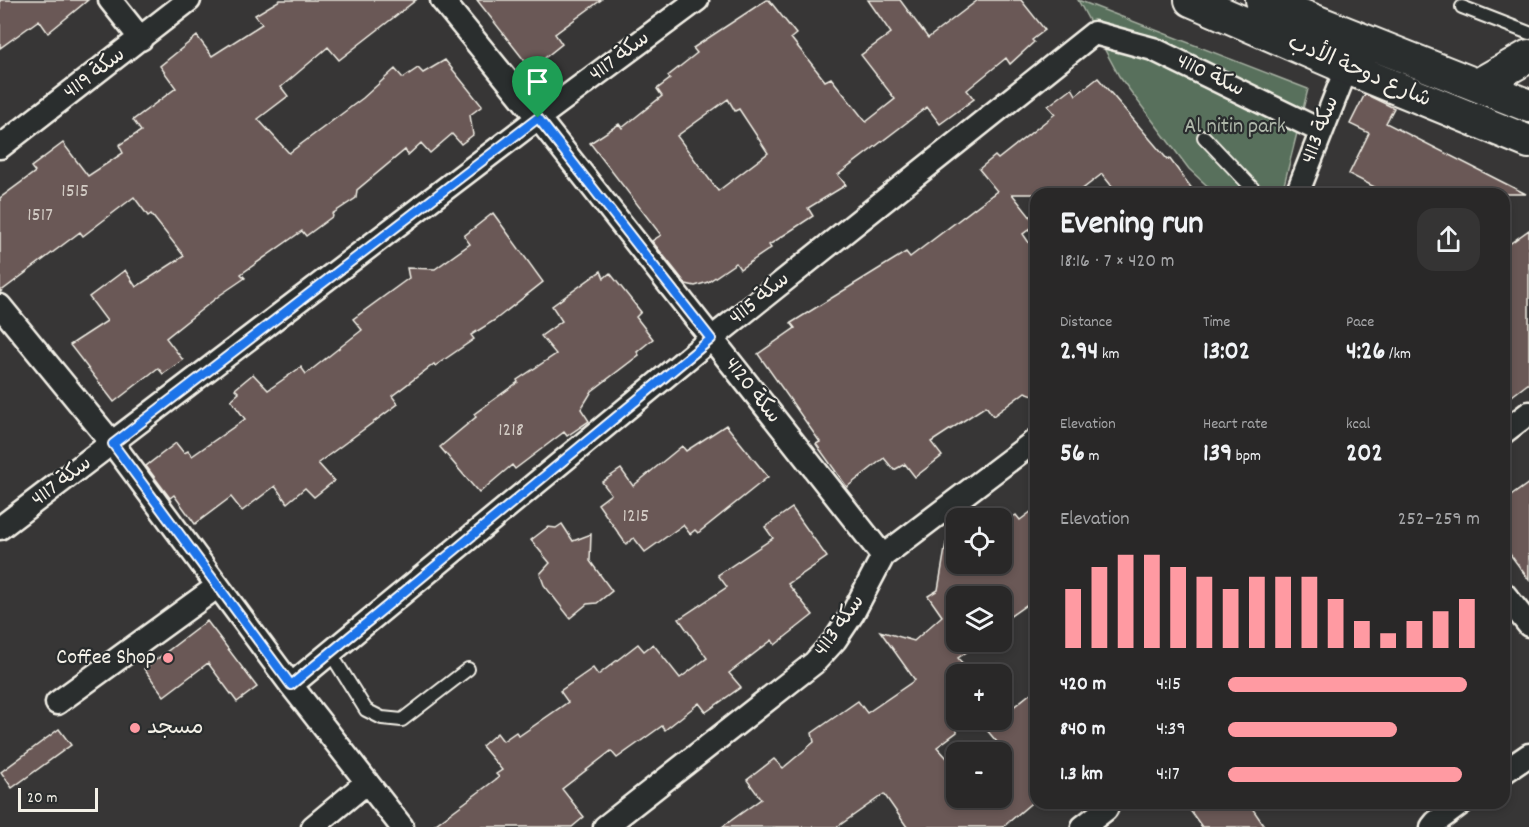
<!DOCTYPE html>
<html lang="en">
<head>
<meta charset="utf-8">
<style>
  :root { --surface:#292828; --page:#353434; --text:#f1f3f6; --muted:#a5a6a8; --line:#454445; --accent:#ff9aa2 }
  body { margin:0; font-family:Dekko,"Playpen Sans Arabic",sans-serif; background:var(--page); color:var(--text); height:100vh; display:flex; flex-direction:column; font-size:22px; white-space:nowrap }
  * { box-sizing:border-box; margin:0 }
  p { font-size:20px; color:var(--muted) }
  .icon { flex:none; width:33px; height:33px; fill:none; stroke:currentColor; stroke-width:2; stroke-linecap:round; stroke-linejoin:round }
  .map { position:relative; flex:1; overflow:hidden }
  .drawer { position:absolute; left:1030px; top:188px; width:480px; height:621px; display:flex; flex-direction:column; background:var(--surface); border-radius:18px; box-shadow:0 3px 9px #0003,0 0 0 2px var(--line) }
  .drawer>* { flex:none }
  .buttons { position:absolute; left:946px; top:508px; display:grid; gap:12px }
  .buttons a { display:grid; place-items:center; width:66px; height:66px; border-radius:12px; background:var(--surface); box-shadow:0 3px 9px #0003,0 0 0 2px var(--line); font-size:30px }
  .scale { position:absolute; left:18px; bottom:15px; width:80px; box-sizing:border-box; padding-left:6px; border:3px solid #f4f1e8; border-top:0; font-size:16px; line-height:21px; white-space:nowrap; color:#f4f1e8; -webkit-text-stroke:4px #2a2d2e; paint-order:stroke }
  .pin { position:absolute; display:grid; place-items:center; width:51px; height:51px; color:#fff; margin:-62px -26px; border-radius:50% 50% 50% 0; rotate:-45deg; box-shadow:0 0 6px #0007 }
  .pin .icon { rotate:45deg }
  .round { display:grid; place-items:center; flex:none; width:63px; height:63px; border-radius:18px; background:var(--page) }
  .headline { display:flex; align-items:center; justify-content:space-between; height:102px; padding:0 30px }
  h1 { font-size:33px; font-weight:800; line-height:45px }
  .metrics { display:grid; grid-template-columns:repeat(3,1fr); gap:9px; height:102px; padding:6px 30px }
  .metrics div { display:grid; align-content:center }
  .metrics b { font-size:26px; font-weight:800 }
  .metrics small { font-size:16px; font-weight:400 }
  .metrics p { font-size:16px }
  .chart { height:168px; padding:12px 30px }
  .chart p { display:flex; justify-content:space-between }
  .chart svg { width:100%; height:108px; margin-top:6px; stroke:var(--accent); stroke-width:6 }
  ul { padding:0 30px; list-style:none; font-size:20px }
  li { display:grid; grid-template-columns:96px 72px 1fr; align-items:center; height:45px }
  li i { height:15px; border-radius:8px; background:var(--accent) }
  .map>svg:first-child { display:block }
</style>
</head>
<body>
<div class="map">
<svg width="1529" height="827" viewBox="0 0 1529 827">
  <rect width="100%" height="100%" fill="#373636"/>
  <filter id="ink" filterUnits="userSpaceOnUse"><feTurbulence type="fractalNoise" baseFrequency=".0167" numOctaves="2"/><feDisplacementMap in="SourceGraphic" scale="12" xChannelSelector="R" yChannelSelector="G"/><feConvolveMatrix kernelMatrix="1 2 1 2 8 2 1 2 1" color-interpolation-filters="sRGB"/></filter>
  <g filter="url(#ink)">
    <path fill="#586f5b" stroke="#a6b0a2" stroke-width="1.5" d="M1078,0L1308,89L1282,193H1215L1189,169L1119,76Z"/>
    <path fill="#6b5956" stroke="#f4f1e8" stroke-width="1.5" fill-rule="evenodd" d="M0,0H88L48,33L39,20L0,48Z
      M280,0H416L339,60L328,47L281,87L288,96L258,119L289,153L363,98L395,69L403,78L418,68L423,73L445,60L482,106L470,115L473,135L461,144L452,134L430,153L421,143L408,155L405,150L357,190L356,198L332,214L333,216L306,236L302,231L241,274L245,278L220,295L166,338L183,360L163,374L158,368L114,402L70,345L107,321L89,297L125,270L136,287L184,256L151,214L148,216L134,197L83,236L80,232L0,292V198L35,172L31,167L63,143L88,176L123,153L119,145L141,131L133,120L176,88L160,66L197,36L212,56L262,24L255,15Z
      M477,0H601L555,34L562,44L531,69Z
      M766,0H769L796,34L791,38L825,81L831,78L866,122L895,99L861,55L891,33L868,0H900L928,38L978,0H1021L1045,30L1032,40L1034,42L1010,64L1006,58L967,90L974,99L940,124L927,107L838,175L846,185L808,208L813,216L769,245L771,248L740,269L736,263L708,282L695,286L686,284L652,241L661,235L590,143L619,124L622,128L662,96L657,89L670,79L668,76L697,53L693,48ZM728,99L735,111L739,109L768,153L718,191L677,136Z
      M1098,78L1167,159L1169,158L1196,194H1118L1102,174L1076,194H1012L1036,224L1023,234L1036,253V396L1025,392L993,416L986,406L931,442L942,456L915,477L905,464L894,470L884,458L847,487L816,444L820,442L758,354L795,328L791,323L906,252L910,257L997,191L979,169L995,156L998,159L1055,114L1048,106L1072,88L1076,95Z
      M1365,94L1394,108L1386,123L1526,194H1388L1349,174L1369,133L1350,124Z
      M493,213L543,282L495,320L471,335L474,339L435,366L434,364L392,396L398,404L318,463L334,481L314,497L305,488L287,503L275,486L242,511L231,497L195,524L174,495L170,498L146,466L176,443L184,453L188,451L192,456L245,419L231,400L239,393L235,389L253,374L268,390L301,367L306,374L362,330L353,319L409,278L407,268L435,269L470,244L464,236Z
      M1529,230V383L1504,402V248Z
      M601,271L604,278L610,273L641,312L636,317L653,339L637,352L639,355L592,391L581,409L589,421L567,436L564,432L515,469L512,465L479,493L440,447L476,417L474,414L518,382L517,380L556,354L541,336L562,321L552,306Z
      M726,425L768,477L698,533L695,530L690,534L683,525L645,552L634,538L626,544L598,504L611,494L602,482L621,469L633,486L682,446L686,451Z
      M1529,483V580L1504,546V501Z
      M792,508L827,557L788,584L813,615L775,645L772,640L729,673L741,687L706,712L699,703L665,730L662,726L617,758L611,751L562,789L584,817L572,827H432L499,777L496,774L502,770L482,746L497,733L503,741L516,732L519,736L568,702L560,691L593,668L598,675L638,644L644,651L653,644L680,678L707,658L679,619L727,587L718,575L773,538L765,527Z
      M1036,508V598L1002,622V597H957V642H981L958,658L971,675H957V732L937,747L957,769V798H1002V748L986,729L997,720H1002V716L1036,689V799L1003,827H907L884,794L837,827H722L761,799L747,780L774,759L783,768L814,742L812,733L858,701L867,713L915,680L880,631L914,641L942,616L928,596L938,590L946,543L957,544V565L1002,564V525L1016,515L1020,520Z
      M562,524L573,541L591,534L590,561L612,591L597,603L587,604L570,618L544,585L540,574L550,563L531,540L548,527L556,528Z
      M207,621L257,687L237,702L208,663L164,696L144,669Z
      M59,729L71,745L12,788L1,772Z
      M1184,802H1248L1265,827H1202Z"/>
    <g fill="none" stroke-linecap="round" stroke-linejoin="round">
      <g stroke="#f4f1e8" stroke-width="16">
        <path id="lane" d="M1462,7L1529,33
          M1204,137L1258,194
          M331,654L366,710L382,718L402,720L468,669"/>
      </g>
      <g stroke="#f4f1e8" stroke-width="27">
        <path id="street" d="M110,0L141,39
          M442,0L538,118L883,556
          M0,147L189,0
          M1297,194L1347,67
          M0,306L113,444L291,685L402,827
          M1504,432L1529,413
          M0,528L538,118L697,0
          M1504,594L1529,625
          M291,685L711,339L1094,33L1153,49L1321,131
          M57,703L218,586
          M1504,772L1529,755
          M313,827L367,782
          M605,827L814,663L835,640L853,613L883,556L1036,440
          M1083,827L1106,809L1109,802
          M1432,827L1436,822L1463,802"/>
      </g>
      <g stroke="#f4f1e8" stroke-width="36">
        <path id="secondary" d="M1191,0L1345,67L1529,142
          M1262,0L1529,106
          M1478,85L1529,56"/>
      </g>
      <use href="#lane" stroke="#2a2d2e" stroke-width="12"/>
      <use href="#street" stroke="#2a2d2e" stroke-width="22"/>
      <use href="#secondary" stroke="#2a2d2e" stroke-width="32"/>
    </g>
  </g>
  <g fill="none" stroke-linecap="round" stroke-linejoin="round" filter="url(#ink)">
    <g stroke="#fff" stroke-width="12">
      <path id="route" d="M538,118L711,339L291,685L113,444Z"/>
    </g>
    <use href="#route" stroke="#1a73e8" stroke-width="8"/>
  </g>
  <g fill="#ff9aa2" stroke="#2a2d2e" stroke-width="2">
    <circle cx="168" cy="658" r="6"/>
    <circle cx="135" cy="728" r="6"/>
  </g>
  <g text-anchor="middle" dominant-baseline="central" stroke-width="4.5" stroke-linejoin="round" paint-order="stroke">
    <g font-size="20" fill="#d2cbc4">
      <text x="75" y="192">1515</text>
      <text x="40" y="216">1517</text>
      <text x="511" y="431">1218</text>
      <text x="636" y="517">1215</text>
    </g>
    <g font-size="22" fill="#f4f1e8" stroke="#2a2d2e">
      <text transform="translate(620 57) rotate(-37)">سكة 4117</text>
      <text transform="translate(1359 72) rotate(23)">شارع دوحة الأدب</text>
      <text transform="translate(95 74) rotate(-37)">سكة 4119</text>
      <text transform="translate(1210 76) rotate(26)">سكة 4110</text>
      <text transform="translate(1321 130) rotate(-69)">سكة 4113</text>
      <text transform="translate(760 299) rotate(-39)">سكة 4115</text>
      <text transform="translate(752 391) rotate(52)">سكة 4120</text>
      <text transform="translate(62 482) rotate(-37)">سكة 4117</text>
      <text transform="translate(840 626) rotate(-54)">سكة 4113</text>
    </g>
    <g font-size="22" fill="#aeb6a9" stroke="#2a2d2e">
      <text x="1235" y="127">Al nitin park</text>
    </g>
    <g font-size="22" fill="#f4f1e8" stroke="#2a2d2e" text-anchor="end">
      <text x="156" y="658">Coffee Shop</text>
      <text x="147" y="728" text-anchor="start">مسجد</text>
    </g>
  </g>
</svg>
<div class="buttons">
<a><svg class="icon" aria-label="locate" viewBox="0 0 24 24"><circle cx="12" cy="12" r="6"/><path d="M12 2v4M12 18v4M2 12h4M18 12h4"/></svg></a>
<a><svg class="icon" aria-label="layers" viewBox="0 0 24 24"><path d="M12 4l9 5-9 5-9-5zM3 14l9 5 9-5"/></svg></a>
<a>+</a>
<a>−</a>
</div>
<div class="scale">20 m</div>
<div class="pin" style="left:538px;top:118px;background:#1e9e55"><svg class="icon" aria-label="arrive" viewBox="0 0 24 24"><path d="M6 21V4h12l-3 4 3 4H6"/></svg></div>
<section class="drawer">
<div class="headline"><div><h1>Evening run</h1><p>18:16 · 7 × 420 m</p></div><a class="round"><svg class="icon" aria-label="share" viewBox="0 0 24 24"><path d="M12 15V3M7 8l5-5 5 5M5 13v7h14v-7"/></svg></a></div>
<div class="metrics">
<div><p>Distance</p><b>2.94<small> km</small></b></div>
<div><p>Time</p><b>13:02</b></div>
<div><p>Pace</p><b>4:26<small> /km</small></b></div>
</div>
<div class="metrics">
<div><p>Elevation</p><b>56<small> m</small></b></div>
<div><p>Heart rate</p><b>139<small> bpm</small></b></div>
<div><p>kcal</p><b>202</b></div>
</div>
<div class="chart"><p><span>Elevation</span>252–259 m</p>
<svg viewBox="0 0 160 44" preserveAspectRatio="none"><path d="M5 44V20M15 44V11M25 44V6M35 44V6M45 44V11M55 44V15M65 44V20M75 44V15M85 44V15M95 44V15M105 44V24M115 44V33M125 44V38M135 44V33M145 44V29M155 44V24"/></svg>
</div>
<ul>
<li><b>420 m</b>4:15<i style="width:95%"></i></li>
<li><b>840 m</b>4:39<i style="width:67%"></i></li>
<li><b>1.3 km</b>4:17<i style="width:93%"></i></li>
</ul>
</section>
</div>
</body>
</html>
